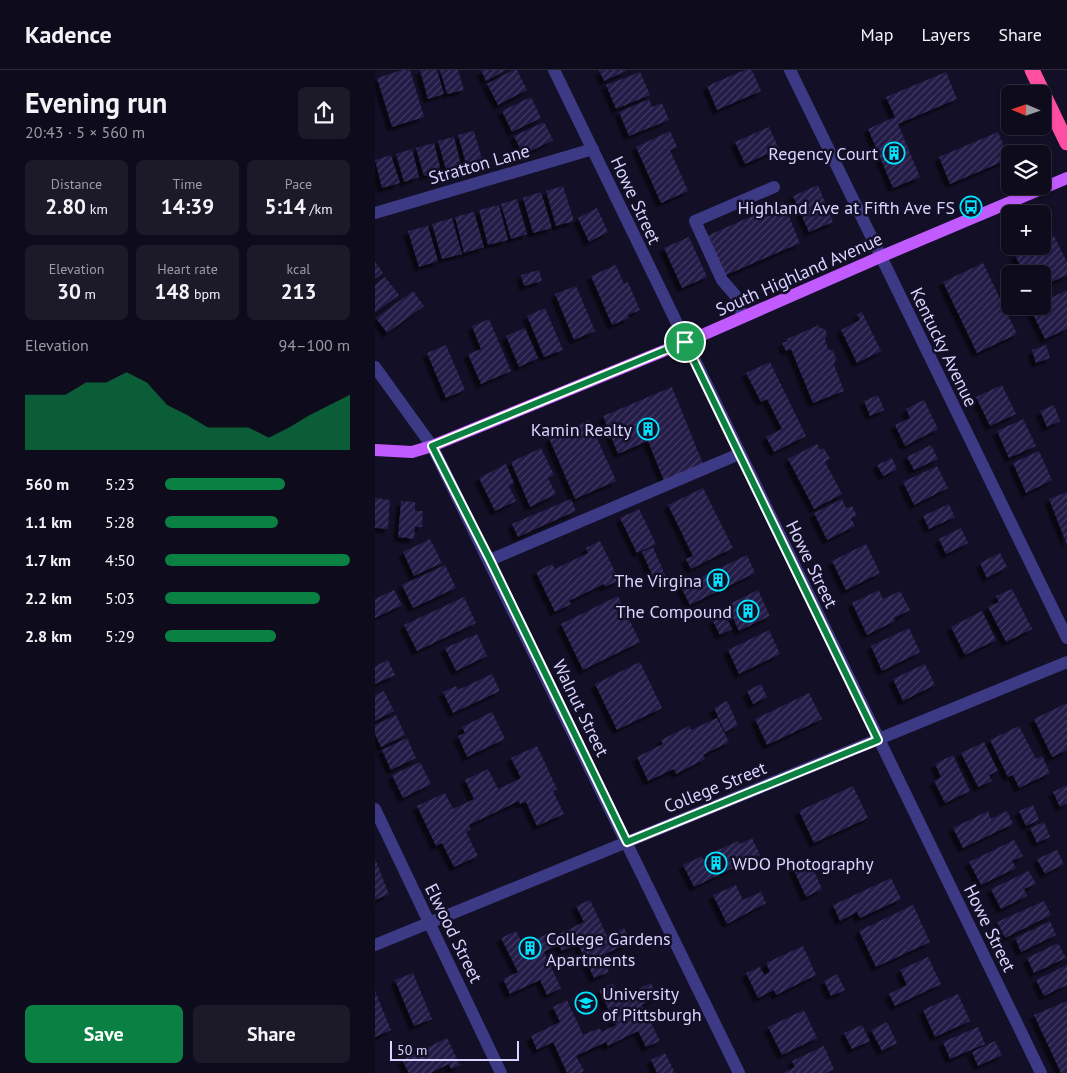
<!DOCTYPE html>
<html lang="en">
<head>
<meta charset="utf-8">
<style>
  :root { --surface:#0e0b1c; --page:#1c1929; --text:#f1f3f6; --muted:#9b9ba3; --line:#2e2b3b; --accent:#0b8043 }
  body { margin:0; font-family:"PT Sans",sans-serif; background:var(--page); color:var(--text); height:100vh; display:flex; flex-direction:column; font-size:19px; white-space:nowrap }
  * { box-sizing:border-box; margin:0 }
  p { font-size:16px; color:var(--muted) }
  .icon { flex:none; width:28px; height:28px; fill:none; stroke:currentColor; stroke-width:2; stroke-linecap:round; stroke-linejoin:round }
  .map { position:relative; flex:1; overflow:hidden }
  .sheet { display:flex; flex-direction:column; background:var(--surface); width:375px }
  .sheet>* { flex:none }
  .needle { width:32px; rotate:272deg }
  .fabs { position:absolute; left:626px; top:15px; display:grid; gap:10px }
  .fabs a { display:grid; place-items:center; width:50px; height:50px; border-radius:8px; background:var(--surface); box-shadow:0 1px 4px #0004,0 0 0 1px var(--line); font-size:25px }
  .scale { position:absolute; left:15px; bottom:12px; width:129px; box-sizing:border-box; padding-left:5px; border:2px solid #d9d4ff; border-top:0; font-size:14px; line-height:18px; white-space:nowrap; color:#d9d4ff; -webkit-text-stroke:4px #130f26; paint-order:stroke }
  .pin { position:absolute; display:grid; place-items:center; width:42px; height:42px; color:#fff; margin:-21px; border:2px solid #fff; border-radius:50%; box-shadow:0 1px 5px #0007 }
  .round { display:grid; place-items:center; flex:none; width:52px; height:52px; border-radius:8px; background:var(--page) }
  .overview { display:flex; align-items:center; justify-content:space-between; height:85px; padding:0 25px }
  h1 { font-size:28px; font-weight:800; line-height:38px }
  .stats { display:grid; grid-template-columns:repeat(3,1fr); gap:8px; height:85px; padding:5px 25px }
  .stats div { display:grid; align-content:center; border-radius:8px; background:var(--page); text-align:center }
  .stats b { font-size:21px; font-weight:800 }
  .stats small { font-size:14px; font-weight:400 }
  .stats p { font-size:14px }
  .chart { height:140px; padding:10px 25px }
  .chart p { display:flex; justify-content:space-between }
  .chart svg { width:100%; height:90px; margin-top:5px; fill:var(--accent); opacity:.7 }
  .primary-button { display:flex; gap:10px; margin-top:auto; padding:10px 25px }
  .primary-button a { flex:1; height:58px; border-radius:8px; background:var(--accent); color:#fff; font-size:20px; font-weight:800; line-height:58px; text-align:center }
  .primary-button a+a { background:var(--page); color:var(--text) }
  ul { padding:0 25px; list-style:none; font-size:16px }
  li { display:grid; grid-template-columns:80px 60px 1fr; align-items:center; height:38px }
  li i { height:12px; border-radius:6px; background:var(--accent) }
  header { display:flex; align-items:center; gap:30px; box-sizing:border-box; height:70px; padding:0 25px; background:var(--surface); border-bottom:1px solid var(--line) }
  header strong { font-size:24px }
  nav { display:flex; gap:28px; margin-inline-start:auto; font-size:18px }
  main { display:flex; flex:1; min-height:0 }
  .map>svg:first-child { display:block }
</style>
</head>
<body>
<header>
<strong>Kadence</strong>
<nav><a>Map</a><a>Layers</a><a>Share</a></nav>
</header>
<main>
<section class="sheet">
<div class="overview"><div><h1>Evening run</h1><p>20:43 · 5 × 560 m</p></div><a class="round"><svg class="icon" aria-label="share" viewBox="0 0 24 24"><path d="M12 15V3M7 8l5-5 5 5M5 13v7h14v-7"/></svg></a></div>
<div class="stats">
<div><p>Distance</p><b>2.80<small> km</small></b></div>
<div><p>Time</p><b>14:39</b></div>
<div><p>Pace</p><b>5:14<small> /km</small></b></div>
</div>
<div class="stats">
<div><p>Elevation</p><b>30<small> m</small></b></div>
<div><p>Heart rate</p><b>148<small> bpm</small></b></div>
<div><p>kcal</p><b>213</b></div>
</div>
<div class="chart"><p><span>Elevation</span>94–100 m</p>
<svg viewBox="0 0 160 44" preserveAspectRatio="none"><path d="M0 44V17L10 17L20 17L30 11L40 11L50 6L60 11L70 22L80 27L90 33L100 33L110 33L120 38L130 33L140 27L150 22L160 17V44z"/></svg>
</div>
<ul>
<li><b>560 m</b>5:23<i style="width:65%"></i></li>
<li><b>1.1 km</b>5:28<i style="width:61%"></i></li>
<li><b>1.7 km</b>4:50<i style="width:100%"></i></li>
<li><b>2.2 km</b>5:03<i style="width:84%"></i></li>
<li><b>2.8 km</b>5:29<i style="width:60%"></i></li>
</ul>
<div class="primary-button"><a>Save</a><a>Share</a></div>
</section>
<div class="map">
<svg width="692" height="1003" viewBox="0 0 692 1003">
  <defs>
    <pattern id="building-hatch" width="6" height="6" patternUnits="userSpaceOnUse" patternTransform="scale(1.25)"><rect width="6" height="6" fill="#241b47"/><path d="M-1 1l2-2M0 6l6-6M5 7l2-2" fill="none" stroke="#433b63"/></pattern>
    <filter id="shadow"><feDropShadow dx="-4.5" dy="4.5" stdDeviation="1" flood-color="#0009"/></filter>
  </defs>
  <rect width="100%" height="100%" fill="#130f26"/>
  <path fill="url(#building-hatch)" filter="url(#shadow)" d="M27,0H35L49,47L17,57L2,8Z
    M45,0H62L69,24L53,29Z
    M65,0H83L89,20L72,24Z
    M106,0H131L111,11Z
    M138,0H142L152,20L123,35L112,14Z
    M224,0H253L229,11Z
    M370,0H377L386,21L342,40L332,16Z
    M265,2L275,25L241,39L231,15Z
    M571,2L582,29L523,54L545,107L518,118L493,59L520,47L511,27Z
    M156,27L166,48L137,62L127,41Z
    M274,29L277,37L287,33L294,50L254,66L244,42Z
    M169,52L178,70L148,85L139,66Z
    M394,57L404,79L370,94L360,72Z
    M99,61L107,89L91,94L83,65Z
    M295,61L302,77L295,80L313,121L286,133L261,77Z
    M623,62L634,89L575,114L564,87Z
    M79,67L86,95L71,100L63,71Z
    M59,73L66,101L49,106L41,78Z
    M37,79L44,107L29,112L21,84Z
    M16,85L25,113L7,118L0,90Z
    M443,115L458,152L434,162L418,126Z
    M188,116L199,151L181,156L171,121Z
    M166,122L177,158L158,163L148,128Z
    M142,129L152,164L136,169L126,134Z
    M408,132L425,173L349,206L332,166Z
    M124,135L133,170L113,175L104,140Z
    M222,138L233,162L214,172L203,148Z
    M99,142L109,177L89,183L80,147Z
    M77,148L87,184L67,189L57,154Z
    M53,156L63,191L44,197L33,161Z
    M679,166L692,192V205L668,216V204H649L640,185L658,176H668V172Z
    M314,167L332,207L307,218L289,178Z
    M0,192L8,203L0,209Z
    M608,193L642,264L602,283L568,212Z
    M241,195L249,214L253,212L265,240L253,245L254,248L237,255L216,206Z
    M164,200L167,211L149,216L146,205Z
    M10,207L24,225L0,243V215Z
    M201,216L220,261L199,270L180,224Z
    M692,220V259L670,269L655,238L668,236V232Z
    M38,221L49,236L12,263L1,248Z
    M170,238L188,280L169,287L152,246Z
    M487,242L506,281L482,293L466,260L485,250L482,245Z
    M114,249L136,301L106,314L93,284L106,279L97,256Z
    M444,255L445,258L450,259L452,265L450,269L453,279L458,281L461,288L459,295L469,321L438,333L416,279L411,281L407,273L413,271L412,269Z
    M150,258L163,288L144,297L131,266Z
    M71,275L90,320L71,328L52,283Z
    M671,275L675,288L661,293L657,280Z
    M395,292L431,366L399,382L391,367L407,359L392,329L386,332L371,303Z
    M627,315L641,344L615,356L601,327Z
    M297,317L328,394L289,411L273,371L243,384L228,346Z
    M503,325L509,340L495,346L489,331Z
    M549,330L563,359L530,376L520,355L535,348L531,339Z
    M679,335L685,351L672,357L665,341Z
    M648,349L661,376L634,388L622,361Z
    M214,350L241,411L200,429L174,368Z
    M442,374L445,380L449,378L455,389L450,392L467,424L439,439L413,389Z
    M556,375L563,389L539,400L532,387Z
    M166,378L179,405L173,408L181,424L155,437L136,392Z
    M664,381L677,410L651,423L638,393Z
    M517,388L522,399L508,406L502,395Z
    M131,394L139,413L134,416L141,431L120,441L104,408Z
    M562,396L573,418L539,435L528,412Z
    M328,418L358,478L316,499L311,489L318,486L293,435Z
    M692,422V475L674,429Z
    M0,428L15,430L13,459L0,458Z
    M196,429L201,441L143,467L137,454Z
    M467,429L471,438L477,436L482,446L476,448L480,456L452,470L439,443Z
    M26,431L40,432V441H48L47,457H40L39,469L23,467Z
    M574,434L580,447L554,459L548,446Z
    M264,439L281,474L262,483L245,448Z
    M586,458L593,473L571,484L564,469Z
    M55,469L67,493L39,506L28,482Z
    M225,471L244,510L230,517L229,514L194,531L196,534L180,542L161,502L177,494L180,499L213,483L211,478Z
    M491,474L505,503L471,520L457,491Z
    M278,477L293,512L282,516L267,482Z
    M625,483L632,497L612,508L605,493Z
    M372,485L380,503L315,535L306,517Z
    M70,495L81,518L38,538L27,515Z
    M637,519L657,559L631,572L613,537L624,532L621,526Z
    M19,520L27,535L0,548V529Z
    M383,520L395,546L364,561L352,535Z
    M504,520L508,529L525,521L535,540L519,548L520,551L492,565L477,533Z
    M243,526L265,572L208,600L186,554Z
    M89,527L101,553L42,581L29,555Z
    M607,541L621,570L590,585L576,557Z
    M350,545L357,559L345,565L338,551Z
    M534,558L545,582L507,601L496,576Z
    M394,560L405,584L364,604L353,580Z
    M102,564L112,586L81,601L70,578Z
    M13,590L20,605L0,614V596Z
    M265,592L287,638L242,660L220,614Z
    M550,594L560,615L528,631L518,609Z
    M117,604L125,621L78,643L68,622L81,616L83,620Z
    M386,614L392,627L378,634L372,621Z
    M9,621L19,641L0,651V625Z
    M434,623L447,649L392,675L380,649Z
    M352,631L363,655L350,662L339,638Z
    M692,633V680L677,687L659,649Z
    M117,642L130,669L92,687L83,666L90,663L87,657Z
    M21,645L30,665L6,677L0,664V655Z
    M342,648L354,672L328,685L330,689L301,704L299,699L273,711L262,687L288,674L286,670L314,656L316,660Z
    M644,656L661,689L667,686L675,703L644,718L638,705L633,707L615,670Z
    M32,668L41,688L16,700L7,680Z
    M609,672L623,701L614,705L617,711L603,717L586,683Z
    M162,676L182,719L178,721L189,744L162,756L151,732L145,734L144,731L94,755L96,759L91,762L103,786L79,797L67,773L61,776L42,736L70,723L78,739L99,729L90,710L113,699L123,719L146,708L136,688Z
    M578,685L595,721L570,733L559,711L566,707L560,694Z
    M45,692L56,714L28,728L17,705Z
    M692,715V733L685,737L678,722Z
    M478,716L493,748L439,773L424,741Z
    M658,735L664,750L651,756L644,741Z
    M613,741L616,749L632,741L638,754L588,778L578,758Z
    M669,752L675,767L662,773L655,758Z
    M377,768L385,785L319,817L308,795L327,786L329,791L343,784L341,781L363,771L365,774Z
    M639,770L648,786L637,791L641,798L606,815L594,792Z
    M682,780L689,794L670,804L662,789Z
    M0,789L14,824L0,830Z
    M434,790L447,819L431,827L418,798Z
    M654,801L661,814L649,819L652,826L626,839L616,819Z
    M516,808L526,829L485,848L482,842L465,851L458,835Z
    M361,815L368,830L386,822L391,833L352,854L338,825Z
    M215,830L232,866L249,858L256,872L226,886L234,902L219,908L203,874L187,881L184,875L169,882L186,918L172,925L165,910L135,924L128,909L143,902L126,868L141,861L148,875L178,861L180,866L209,852L201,836Z
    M669,831L676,845L630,868L622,852Z
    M538,835L555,872L501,897L484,861Z
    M675,851L681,865L646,882L640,868Z
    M683,873L691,888L659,903L652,888Z
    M428,876L441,905L401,925L399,920L383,928L371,903L385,897L389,905L395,902L391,893Z
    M553,887L566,914L520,936L514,924L532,915L525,900Z
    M692,895V915L669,926L661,910Z
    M38,903L57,949L39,956L20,910Z
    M462,904L470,920L456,926L449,911Z
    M238,913L245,928L276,913L282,927L267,935L285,971L271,977L263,961L233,976L231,972L201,986L209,1001L205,1003H192L178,972L162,980L156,966L185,952L178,937L192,930L208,965L224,958L227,962L241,955L224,920Z
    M0,921L16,960L0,967Z
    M583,924L595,951L560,967L548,940Z
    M692,931V1003H686L659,945Z
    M429,940L442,968L407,985L393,957Z
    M512,952L522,973L507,981L496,960Z
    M487,955L495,971L477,979L469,963Z
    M603,957L610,974L575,989L568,972Z
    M72,968L85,995L76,999L74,994L56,1003H34L27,990Z
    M620,971L627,985L603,996L597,982Z
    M449,976L459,999L451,1003H408L420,997L417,991Z
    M290,983L300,1003H282L276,990Z"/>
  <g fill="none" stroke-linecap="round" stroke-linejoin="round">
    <path stroke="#3d3a85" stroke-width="12" d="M179,0L666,1003
      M415,0L692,568
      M0,143L218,79
      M368,247L360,225L347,210L320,151L399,117
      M0,297L57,376L66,394L364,1003
      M115,490L364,384
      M0,739L126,1003
      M0,875L692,592"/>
    <path stroke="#c25bff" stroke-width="12" d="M0,380L37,382L57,376L325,266L505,187L692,108"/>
    <path stroke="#ff4fa3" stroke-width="15" d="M657,0L692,73"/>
  </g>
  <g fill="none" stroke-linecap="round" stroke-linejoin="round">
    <g stroke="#fff" stroke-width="10">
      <path id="route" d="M310,272L503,670L252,772L115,490L57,376Z"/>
    </g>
    <use href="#route" stroke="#0b8043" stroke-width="6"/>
  </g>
  <defs>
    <g id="building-ring" transform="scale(1.125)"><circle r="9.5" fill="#130f26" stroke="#00e5ff" stroke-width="1.5"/><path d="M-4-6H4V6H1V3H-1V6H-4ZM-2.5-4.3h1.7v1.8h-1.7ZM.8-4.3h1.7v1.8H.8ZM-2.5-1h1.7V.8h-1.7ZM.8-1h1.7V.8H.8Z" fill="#00e5ff"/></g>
    <g id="bus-ring" transform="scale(1.125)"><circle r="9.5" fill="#130f26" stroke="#00e5ff" stroke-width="1.5"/><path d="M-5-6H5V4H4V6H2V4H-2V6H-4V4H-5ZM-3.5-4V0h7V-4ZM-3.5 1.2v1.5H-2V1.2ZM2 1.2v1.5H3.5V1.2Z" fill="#00e5ff"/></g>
    <g id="university-ring" transform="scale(1.125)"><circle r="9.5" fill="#130f26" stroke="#00e5ff" stroke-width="1.5"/><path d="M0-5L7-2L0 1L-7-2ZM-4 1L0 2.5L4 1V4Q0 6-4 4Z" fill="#00e5ff"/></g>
  </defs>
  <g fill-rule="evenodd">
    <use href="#building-ring" x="519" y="83"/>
    <use href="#bus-ring" x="596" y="137"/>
    <use href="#building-ring" x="273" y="359"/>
    <use href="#building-ring" x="343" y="510"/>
    <use href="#building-ring" x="373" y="541"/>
    <use href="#building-ring" x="341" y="793"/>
    <use href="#building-ring" x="155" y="878"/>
    <use href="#university-ring" x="211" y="933"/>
  </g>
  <g text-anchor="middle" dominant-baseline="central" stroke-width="5" stroke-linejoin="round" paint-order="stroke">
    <g font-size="18" fill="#d9d4ff" stroke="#130f26" text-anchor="end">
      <text x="503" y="83">Regency Court</text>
      <text x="580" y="137">Highland Ave at Fifth Ave FS</text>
      <text x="257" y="359">Kamin Realty</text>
      <text x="327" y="510">The Virgina</text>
      <text x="357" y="541">The Compound</text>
      <text x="357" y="793" text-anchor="start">WDO Photography</text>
      <text x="171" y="868" text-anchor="start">College Gardens<tspan x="171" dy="21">Apartments</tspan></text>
      <text x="227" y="923" text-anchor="start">University<tspan x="227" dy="21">of Pittsburgh</tspan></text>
    </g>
    <g font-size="18" fill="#d9d4ff" stroke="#130f26">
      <text transform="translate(104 94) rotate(-16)">Stratton Lane</text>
      <text transform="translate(261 130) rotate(65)">Howe Street</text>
      <text transform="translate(424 204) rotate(-24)">South Highland Avenue</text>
      <text transform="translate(569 277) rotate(64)">Kentucky Avenue</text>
      <text transform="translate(437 494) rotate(64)">Howe Street</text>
      <text transform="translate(206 638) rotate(64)">Walnut Street</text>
      <text transform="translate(340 717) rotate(-22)">College Street</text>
      <text transform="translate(615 858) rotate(64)">Howe Street</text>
      <text transform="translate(79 863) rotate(64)">Elwood Street</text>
    </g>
  </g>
</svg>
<div class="fabs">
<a><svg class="needle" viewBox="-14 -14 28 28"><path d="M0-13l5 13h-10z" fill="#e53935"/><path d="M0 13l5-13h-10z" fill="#9b9ba3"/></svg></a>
<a><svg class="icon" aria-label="layers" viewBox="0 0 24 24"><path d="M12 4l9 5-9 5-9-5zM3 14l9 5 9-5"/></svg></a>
<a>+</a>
<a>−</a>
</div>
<div class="scale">50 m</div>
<div class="pin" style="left:310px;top:272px;background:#1e9e55"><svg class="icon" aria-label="arrive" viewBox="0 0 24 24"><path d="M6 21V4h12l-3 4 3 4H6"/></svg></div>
</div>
</main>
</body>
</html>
